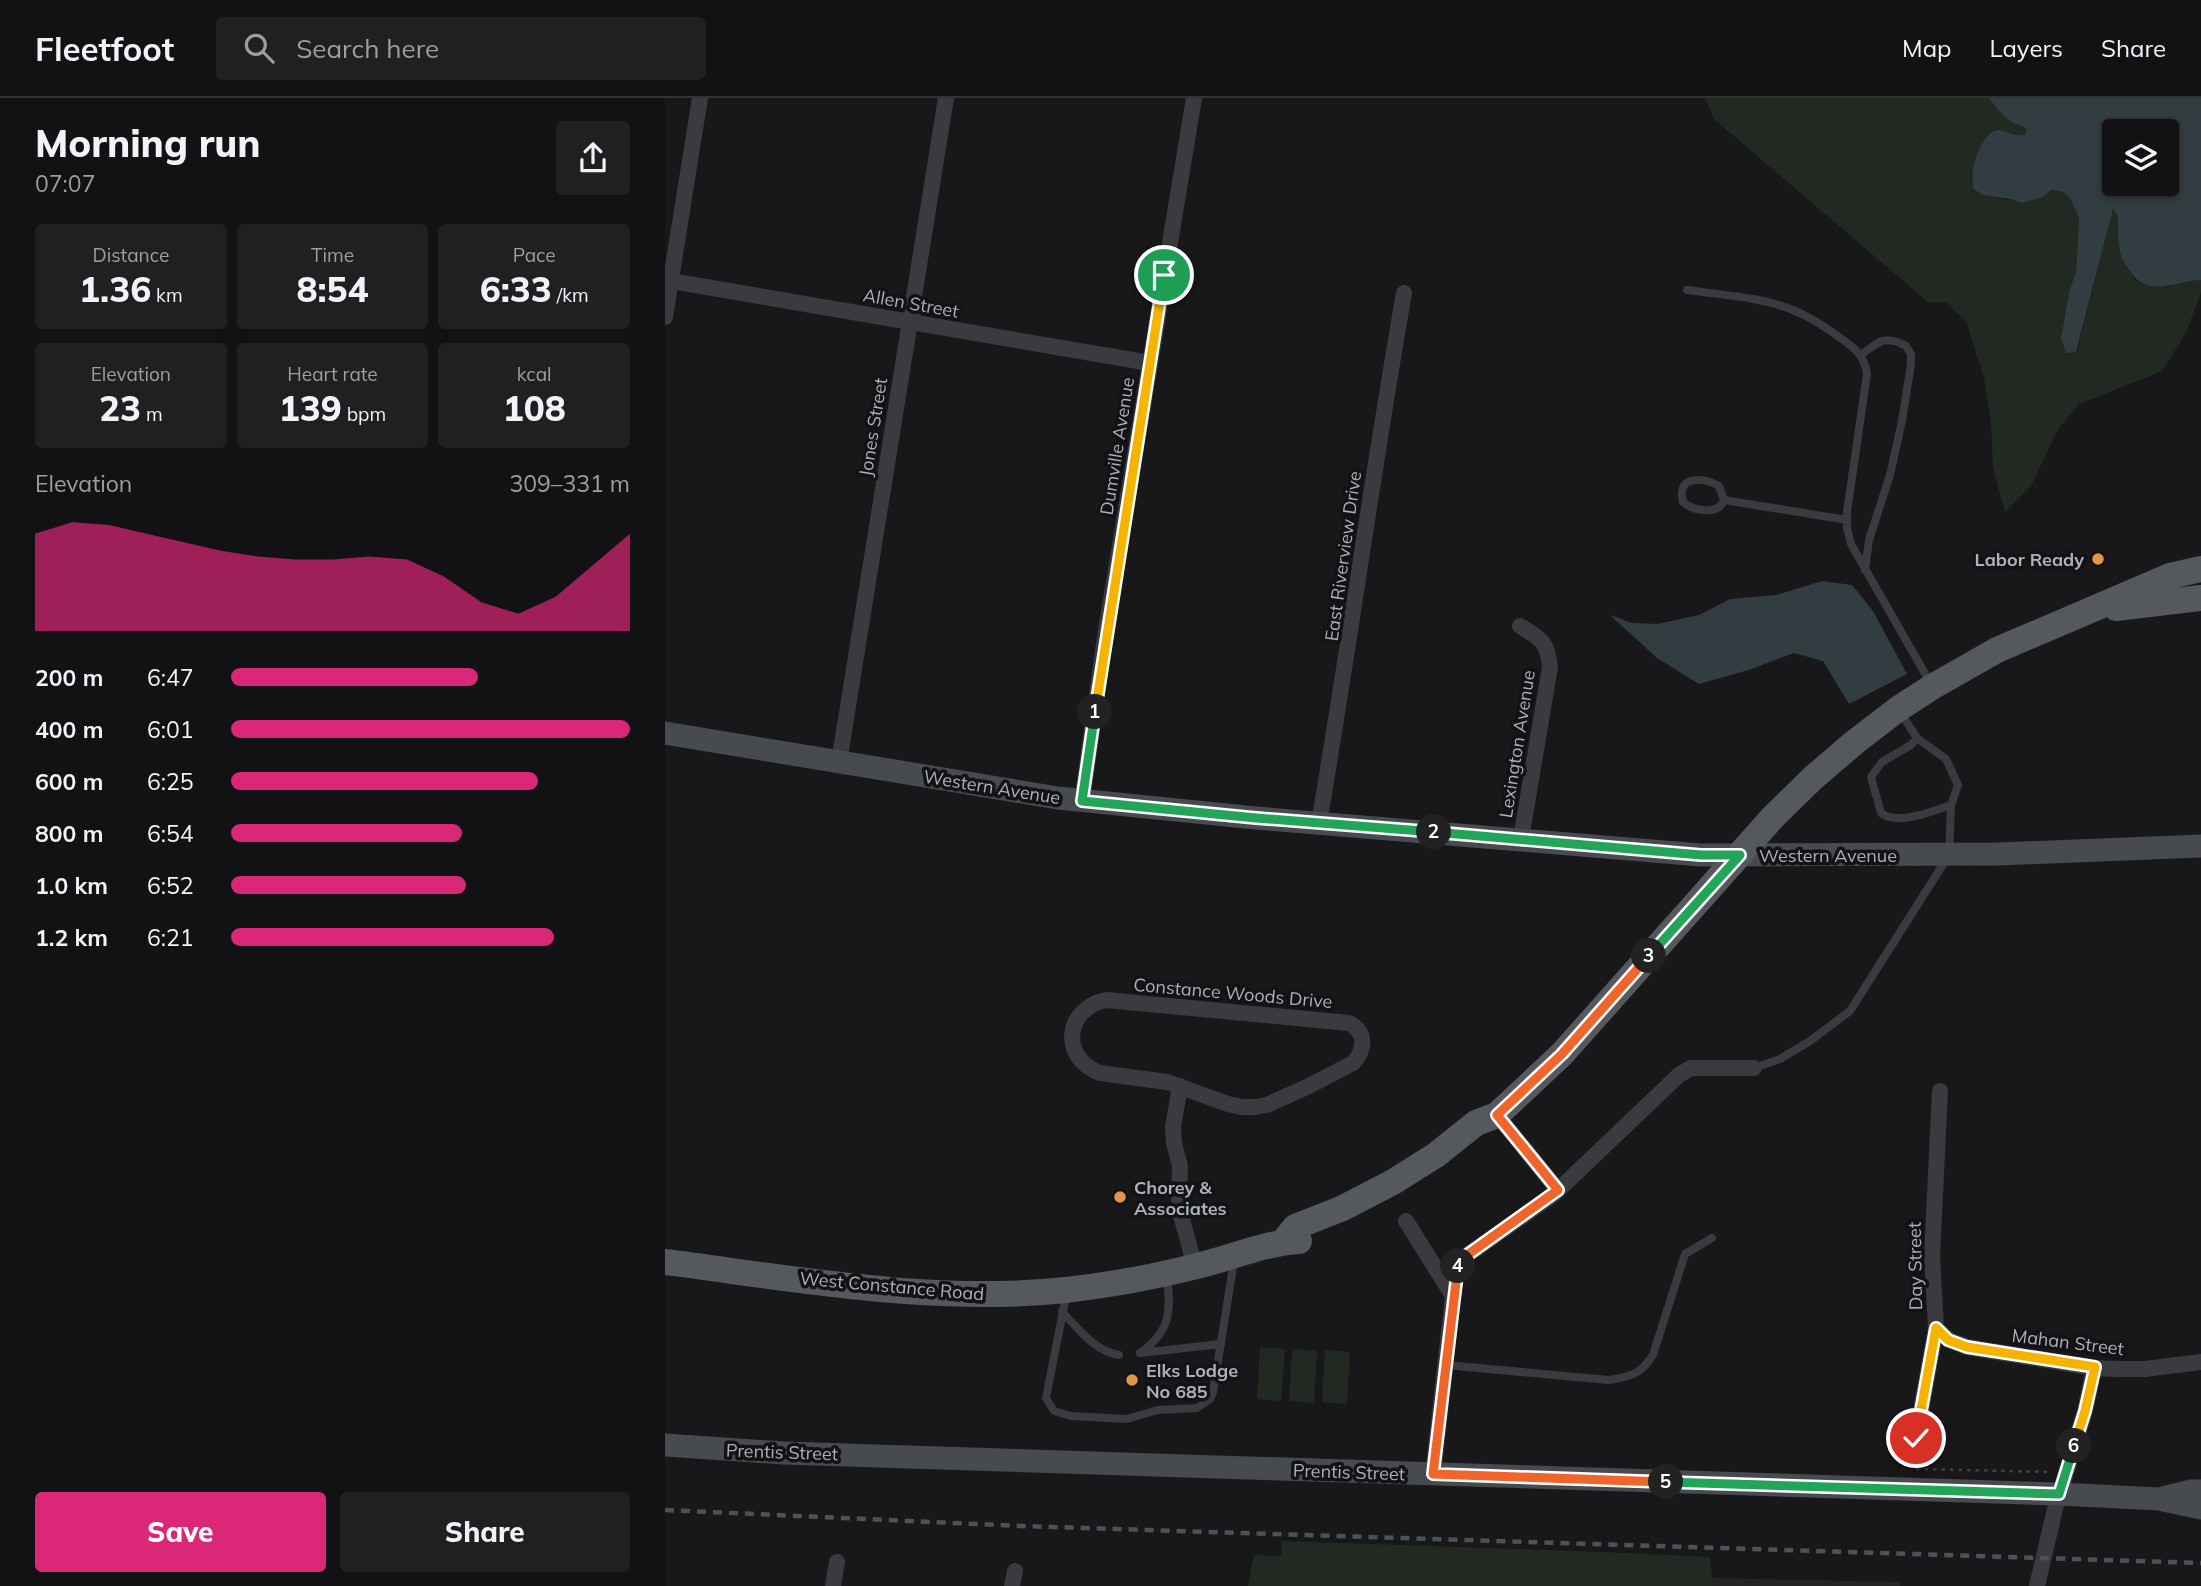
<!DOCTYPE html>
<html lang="en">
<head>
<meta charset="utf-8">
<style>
  :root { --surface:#121214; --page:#1f2022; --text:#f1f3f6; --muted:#9c9ea0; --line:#313234; --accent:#db2777 }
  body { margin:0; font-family:Mulish,sans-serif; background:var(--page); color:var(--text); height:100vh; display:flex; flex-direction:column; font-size:26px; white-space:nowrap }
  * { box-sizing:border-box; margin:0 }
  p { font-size:23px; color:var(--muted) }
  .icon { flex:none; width:38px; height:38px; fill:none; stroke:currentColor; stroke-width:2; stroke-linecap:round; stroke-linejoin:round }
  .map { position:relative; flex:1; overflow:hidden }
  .details { display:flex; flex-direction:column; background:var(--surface); width:665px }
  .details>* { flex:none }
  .controls { position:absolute; left:1437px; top:21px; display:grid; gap:14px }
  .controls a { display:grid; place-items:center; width:77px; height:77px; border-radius:7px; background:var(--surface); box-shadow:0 4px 10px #0003,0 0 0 2px var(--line); font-size:35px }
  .pin { position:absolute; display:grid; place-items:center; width:60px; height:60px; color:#fff; margin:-30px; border:4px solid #fff; border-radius:50%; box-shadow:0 2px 7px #0007 }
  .km { position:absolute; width:35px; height:35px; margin:-18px; border-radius:50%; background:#222; color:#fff; font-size:19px; line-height:35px; text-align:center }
  .round { display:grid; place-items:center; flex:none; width:74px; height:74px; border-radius:7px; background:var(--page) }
  .overview { display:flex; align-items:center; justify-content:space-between; height:119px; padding:0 35px }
  h1 { font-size:38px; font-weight:800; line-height:52px }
  .figures { display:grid; grid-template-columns:repeat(3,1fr); gap:10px; height:119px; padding:7px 35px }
  .figures div { display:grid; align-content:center; border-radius:7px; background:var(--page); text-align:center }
  .figures b { font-size:35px; font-weight:800 }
  .figures small { font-size:19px; font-weight:400 }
  .figures p { font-size:19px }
  .chart { height:196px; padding:14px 35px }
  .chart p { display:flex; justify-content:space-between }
  .chart svg { width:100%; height:126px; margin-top:7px; fill:var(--accent); opacity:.7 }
  .cta { display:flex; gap:14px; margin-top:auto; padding:14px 35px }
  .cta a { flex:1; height:80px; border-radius:7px; background:var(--accent); color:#fff; font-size:28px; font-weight:800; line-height:80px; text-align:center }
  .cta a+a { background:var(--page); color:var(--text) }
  ul { padding:0 35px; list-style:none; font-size:23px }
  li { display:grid; grid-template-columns:112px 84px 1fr; align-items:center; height:52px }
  li i { height:18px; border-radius:9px; background:var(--accent) }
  header { display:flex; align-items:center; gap:42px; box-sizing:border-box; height:98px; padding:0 35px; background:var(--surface); border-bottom:2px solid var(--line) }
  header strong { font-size:33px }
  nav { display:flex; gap:38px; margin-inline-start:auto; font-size:24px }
  .search { width:490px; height:63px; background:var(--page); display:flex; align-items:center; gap:18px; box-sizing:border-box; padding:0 24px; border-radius:7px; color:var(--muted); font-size:26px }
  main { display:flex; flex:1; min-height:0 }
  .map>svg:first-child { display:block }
</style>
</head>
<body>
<header>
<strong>Fleetfoot</strong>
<div class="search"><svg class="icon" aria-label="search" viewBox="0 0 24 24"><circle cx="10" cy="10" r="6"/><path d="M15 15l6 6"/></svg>Search here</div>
<nav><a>Map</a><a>Layers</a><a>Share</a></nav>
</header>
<main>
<section class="details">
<div class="overview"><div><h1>Morning run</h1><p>07:07</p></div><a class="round"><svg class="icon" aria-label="share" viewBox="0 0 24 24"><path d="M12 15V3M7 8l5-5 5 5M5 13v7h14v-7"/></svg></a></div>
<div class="figures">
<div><p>Distance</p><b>1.36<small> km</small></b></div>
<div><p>Time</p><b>8:54</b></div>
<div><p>Pace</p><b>6:33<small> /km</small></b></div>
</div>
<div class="figures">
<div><p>Elevation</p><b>23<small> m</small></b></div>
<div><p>Heart rate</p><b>139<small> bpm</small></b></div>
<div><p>kcal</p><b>108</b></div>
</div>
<div class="chart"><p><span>Elevation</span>309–331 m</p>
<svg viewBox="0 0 160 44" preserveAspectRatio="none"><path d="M0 44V10L10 6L20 7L30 10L40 13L50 16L60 18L70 19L80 19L90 18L100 19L110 25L120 34L130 38L140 32L150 21L160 10V44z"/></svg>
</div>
<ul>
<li><b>200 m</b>6:47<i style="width:62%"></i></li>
<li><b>400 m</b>6:01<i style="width:100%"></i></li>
<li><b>600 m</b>6:25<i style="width:77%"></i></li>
<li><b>800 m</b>6:54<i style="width:58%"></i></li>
<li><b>1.0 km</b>6:52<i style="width:59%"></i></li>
<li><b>1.2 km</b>6:21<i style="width:81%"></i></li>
</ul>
<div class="cta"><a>Save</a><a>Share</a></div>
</section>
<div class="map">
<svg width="1536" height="1488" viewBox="0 0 1536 1488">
  <rect width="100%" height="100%" fill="#18181a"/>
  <path fill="#242426" d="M1048,1480L1236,1484L1235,1488H1048Z"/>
  <path fill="#222922" d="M1040,0H1324C1335,15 1342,24 1361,30V36L1355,38L1331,31L1317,97C1345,101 1362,111 1386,92L1398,94L1405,100L1414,120L1411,175L1405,190L1412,254L1448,110C1457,121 1451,134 1454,148C1456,162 1464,171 1471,183L1503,189L1521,182H1536V194L1521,235L1497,273L1414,306L1393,331L1366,388L1340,414L1328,369L1326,325L1319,280L1301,223L1280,204H1263L1049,21Z
    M595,1249L620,1251L616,1303L592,1301Z
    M627,1251L652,1253L649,1305L624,1303Z
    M660,1252L685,1254L682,1306L657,1304Z
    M617,1443L940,1454L1045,1459L1048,1488H583L589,1457L616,1458Z"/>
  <path fill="#323d41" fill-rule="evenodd" d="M1324,0H1536V182C1519,182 1504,191 1487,188C1476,186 1471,182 1465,173C1459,165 1455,158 1454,148C1451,135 1457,121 1448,111L1411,254L1401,255L1396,240L1405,190L1411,175L1414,120L1405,100L1398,94L1386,92L1378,99L1356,105L1345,101L1317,97L1308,90C1308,84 1307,78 1308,72C1309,61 1321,30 1334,32C1344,33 1351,40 1361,36V30C1342,24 1335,15 1324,0ZM1502,33V86H1449V33Z
    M1157,483L1187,487L1208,513L1242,576L1184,606L1158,563L1129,555L1087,571L1034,586L992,560L945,517L967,525L992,526L1034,517L1065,501L1111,497Z"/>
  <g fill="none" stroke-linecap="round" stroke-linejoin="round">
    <path stroke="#3f4245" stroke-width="2.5" stroke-dasharray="3.5 5" stroke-linecap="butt" d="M1251,1371L1387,1374"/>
    <path stroke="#393b3e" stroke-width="8" d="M1022,192C1057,197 1096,199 1128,212C1143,218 1157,227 1170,236C1187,248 1199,255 1202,276L1182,414V430L1186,446L1266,586
      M1196,257C1213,244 1220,236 1241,248L1246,256V266L1237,323L1225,377L1204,442L1200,472
      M1059,402C1053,418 1029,413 1018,404C1011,377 1038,379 1054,388L1059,402L1182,422
      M1235,614L1252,640L1281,661L1293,687L1286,707C1268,713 1233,728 1216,715L1206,679L1217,664L1246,647L1252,640
      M1089,970L1115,961L1145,943L1185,913L1284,757L1286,707
      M401,1198L381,1300L389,1313L406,1318L462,1321L493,1312L532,1310L545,1301L548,1294L569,1163
      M397,1214C414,1231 429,1253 454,1257
      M475,1255C506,1233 506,1214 502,1178
      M475,1255L556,1246
      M781,1267L944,1282C967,1278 975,1277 988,1257L1020,1156L1047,1140"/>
    <path stroke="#393b3e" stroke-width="16" d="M0,182L485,265
      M0,219L35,0
      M855,528C875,540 883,544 885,569L856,741
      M174,664L281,0
      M417,703L441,532L529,0
      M654,725C684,549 708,372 739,195
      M441,902L684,925C701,934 701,951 688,965L644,988L602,1007L591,1009H577L563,1006L502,984L435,975C395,960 399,911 441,902Z
      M515,988L508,1029L509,1045L515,1068L514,1110L530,1169
      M832,1017L893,1092
      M741,1123L788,1198
      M1271,1230L1284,1242L1302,1249L1429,1270L1451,1271H1480L1536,1264
      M1251,1340L1271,1230L1267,1158L1275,993
      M768,1376L788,1198L793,1168L798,1160L889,1096L1014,977L1026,970H1089
      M168,1488L172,1464
      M347,1488L350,1473
      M1372,1488L1390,1411L1420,1313L1429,1270"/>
    <path stroke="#474a4e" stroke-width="23" d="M0,635L393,700L591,720L1036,757L1333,756L1536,748
      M0,1347L119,1355L1394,1396L1494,1401L1536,1410
      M1498,1400L1526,1393H1536"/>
    <path stroke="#55585d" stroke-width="26" d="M1451,510L1536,500
      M618,1144L630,1129L678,1110L728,1084L771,1057L811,1025L832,1017L897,956L1109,718L1149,679L1190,644L1233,611L1267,589L1332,552L1505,478L1536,471
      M0,1164C133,1181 267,1206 401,1192C445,1187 489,1179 532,1168C566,1160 599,1145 634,1143"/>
    <path stroke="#4e5155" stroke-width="4.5" stroke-dasharray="9 7" stroke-linecap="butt" d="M0,1412L356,1428L1536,1465"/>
  </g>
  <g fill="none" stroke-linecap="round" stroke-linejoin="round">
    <g stroke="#fff" stroke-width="14">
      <path id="split-1" d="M430,614L499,177"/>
    </g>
    <g stroke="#fff" stroke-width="14">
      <path id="split-2" d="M430,614L417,703L591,720L769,734"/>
    </g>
    <g stroke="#fff" stroke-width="14">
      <path id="split-3" d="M769,734L1036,757H1075L984,858"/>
    </g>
    <g stroke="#fff" stroke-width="14">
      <path id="split-4" d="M793,1168L798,1160L893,1092L832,1017L897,956L984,858"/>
    </g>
    <g stroke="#fff" stroke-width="14">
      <path id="split-5" d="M793,1168L768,1376L1001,1384"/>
    </g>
    <g stroke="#fff" stroke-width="14">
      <path id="split-6" d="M1001,1384L1394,1396L1409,1348"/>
    </g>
    <g stroke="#fff" stroke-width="14">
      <path id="split-7" d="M1251,1340L1271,1230L1283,1242L1302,1249L1430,1269L1420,1313L1409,1348"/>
    </g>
    <use href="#split-1" stroke="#f5b400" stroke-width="9"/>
    <use href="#split-2" stroke="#22a559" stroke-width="9"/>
    <use href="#split-3" stroke="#22a559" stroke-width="9"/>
    <use href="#split-4" stroke="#f0652b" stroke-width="9"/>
    <use href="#split-5" stroke="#f0652b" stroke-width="9"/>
    <use href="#split-6" stroke="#22a559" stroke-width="9"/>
    <use href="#split-7" stroke="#f5b400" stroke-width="9"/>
  </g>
  <g fill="#e29448" stroke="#131315" stroke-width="2.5">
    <circle cx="1433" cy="461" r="7"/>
    <circle cx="455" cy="1099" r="7"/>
    <circle cx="467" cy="1282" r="7"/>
  </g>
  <g text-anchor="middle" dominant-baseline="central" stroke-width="7" stroke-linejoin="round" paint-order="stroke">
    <g font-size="18" fill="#abb1b8" stroke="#131315">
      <text transform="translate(246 205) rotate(10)">Allen Street</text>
      <text transform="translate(208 329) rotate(-81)">Jones Street</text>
      <text transform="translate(452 348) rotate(-81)">Dumville Avenue</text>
      <text transform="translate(678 458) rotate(-82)">East Riverview Drive</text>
      <text transform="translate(852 646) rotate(-81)">Lexington Avenue</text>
      <text transform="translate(327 689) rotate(9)">Western Avenue</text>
      <text x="1163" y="757">Western Avenue</text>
      <text transform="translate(568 895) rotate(5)">Constance Woods Drive</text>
      <text transform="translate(1250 1168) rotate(-91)">Day Street</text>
      <text transform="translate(227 1188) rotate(5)">West Constance Road</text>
      <text transform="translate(1403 1244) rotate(7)">Mahan Street</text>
      <text transform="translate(117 1354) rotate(2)">Prentis Street</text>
      <text transform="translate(684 1374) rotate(2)">Prentis Street</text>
    </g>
    <g font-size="18" font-weight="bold" fill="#abb1b8" stroke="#131315" text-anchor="start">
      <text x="1419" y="461" text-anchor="end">Labor Ready</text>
      <text x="469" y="1089">Chorey &amp;<tspan x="469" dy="21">Associates</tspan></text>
      <text x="481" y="1272">Elks Lodge<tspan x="481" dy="21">No 685</tspan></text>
    </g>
  </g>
</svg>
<div class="controls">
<a><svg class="icon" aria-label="layers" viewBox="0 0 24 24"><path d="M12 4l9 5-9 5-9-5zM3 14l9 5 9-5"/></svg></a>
</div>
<div class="pin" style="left:499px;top:177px;background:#1e9e55"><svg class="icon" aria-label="arrive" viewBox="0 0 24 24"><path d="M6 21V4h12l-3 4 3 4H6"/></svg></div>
<div class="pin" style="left:1251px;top:1340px;background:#d93025"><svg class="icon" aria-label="check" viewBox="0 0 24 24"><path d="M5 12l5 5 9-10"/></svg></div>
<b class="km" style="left:430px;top:614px">1</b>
<b class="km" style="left:769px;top:734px">2</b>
<b class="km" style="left:984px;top:858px">3</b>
<b class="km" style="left:793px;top:1168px">4</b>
<b class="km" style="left:1001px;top:1384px">5</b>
<b class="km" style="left:1409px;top:1348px">6</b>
</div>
</main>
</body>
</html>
